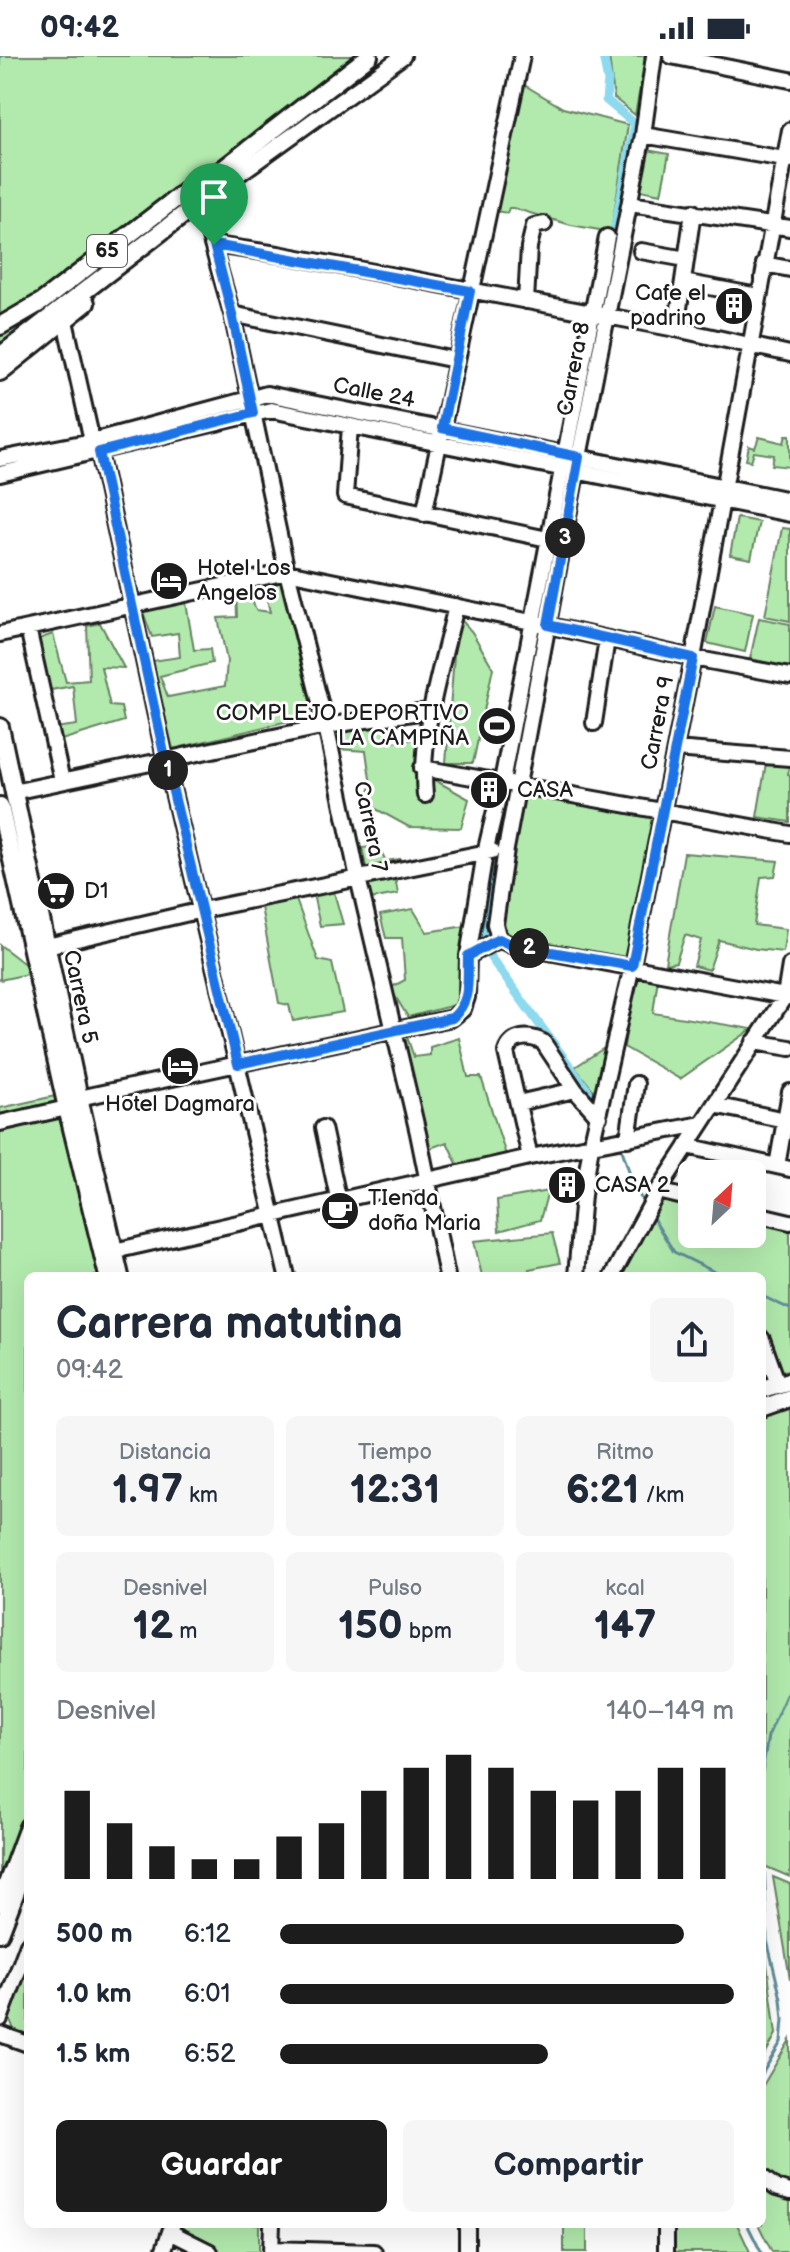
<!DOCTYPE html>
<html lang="es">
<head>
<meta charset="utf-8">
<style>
  :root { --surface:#fff; --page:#f6f6f7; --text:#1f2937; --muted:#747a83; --accent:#1c1c1c }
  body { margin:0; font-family:"Balsamiq Sans",sans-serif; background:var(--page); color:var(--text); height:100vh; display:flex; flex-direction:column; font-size:30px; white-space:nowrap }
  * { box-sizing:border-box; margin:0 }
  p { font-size:26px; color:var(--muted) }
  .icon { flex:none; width:44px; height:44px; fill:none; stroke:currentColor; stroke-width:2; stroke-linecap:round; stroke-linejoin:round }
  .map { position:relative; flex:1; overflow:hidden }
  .drawer { position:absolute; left:24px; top:1216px; width:742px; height:956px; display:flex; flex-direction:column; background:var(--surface); border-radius:12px; box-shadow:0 8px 32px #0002 }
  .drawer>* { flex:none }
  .needle { width:52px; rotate:26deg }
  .controls { position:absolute; left:678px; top:1104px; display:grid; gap:16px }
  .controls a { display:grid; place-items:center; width:88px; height:88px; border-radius:12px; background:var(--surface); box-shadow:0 8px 32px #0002; font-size:40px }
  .pin { position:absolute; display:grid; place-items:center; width:68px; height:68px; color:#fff; margin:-82px -34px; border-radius:50% 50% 50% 0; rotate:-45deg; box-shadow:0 0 8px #0007 }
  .pin .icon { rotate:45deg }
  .km { position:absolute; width:40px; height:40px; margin:-20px; border-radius:50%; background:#222; color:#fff; font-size:22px; line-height:40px; text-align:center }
  .round { display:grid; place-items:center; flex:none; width:84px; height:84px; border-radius:12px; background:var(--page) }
  .summary { display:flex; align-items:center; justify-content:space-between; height:136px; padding:0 32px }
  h1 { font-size:44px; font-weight:700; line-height:60px }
  .stats { display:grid; grid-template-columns:repeat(3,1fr); gap:12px; height:136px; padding:8px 32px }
  .stats div { display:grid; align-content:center; border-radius:12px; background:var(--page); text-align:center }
  .stats b { font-size:40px; font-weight:700 }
  .stats small { font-size:22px; font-weight:400 }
  .stats p { font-size:22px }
  .chart { height:224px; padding:16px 32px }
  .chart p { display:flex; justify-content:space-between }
  .chart svg { width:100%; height:144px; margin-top:8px; stroke:var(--accent); stroke-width:6 }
  .cta { display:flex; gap:16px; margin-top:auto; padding:16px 32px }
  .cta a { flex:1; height:92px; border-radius:12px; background:var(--accent); color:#fff; font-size:32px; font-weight:700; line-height:92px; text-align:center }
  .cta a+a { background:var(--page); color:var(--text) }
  ul { padding:0 32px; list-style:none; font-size:26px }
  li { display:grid; grid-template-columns:128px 96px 1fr; align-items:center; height:60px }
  li i { height:20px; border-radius:10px; background:var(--accent) }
  .status { display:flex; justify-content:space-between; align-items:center; height:56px; padding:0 40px; background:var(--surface); direction:ltr }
  .status svg { height:22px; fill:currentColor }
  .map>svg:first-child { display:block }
</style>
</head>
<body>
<div class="status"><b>09:42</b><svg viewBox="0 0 49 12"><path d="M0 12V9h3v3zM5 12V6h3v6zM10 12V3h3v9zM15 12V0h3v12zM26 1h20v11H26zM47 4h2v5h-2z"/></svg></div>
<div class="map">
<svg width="790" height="2196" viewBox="0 0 790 2196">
  <rect width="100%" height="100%" fill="#fff"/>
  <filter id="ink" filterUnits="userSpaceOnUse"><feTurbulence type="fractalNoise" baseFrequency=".0125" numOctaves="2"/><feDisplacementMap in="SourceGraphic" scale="16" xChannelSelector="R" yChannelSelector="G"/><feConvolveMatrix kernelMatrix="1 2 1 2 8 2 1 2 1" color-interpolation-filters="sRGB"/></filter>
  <g filter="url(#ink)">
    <path fill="#b2eaad" stroke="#678364" stroke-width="2" d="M0,0H374L0,293Z
      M609,0H646L635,59L614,42Z
      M521,27L563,52L628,69L611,176L571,169L513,152H509L507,157L495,155Z
      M647,94L669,98L661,138L640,134Z
      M786,379H790V411L772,409L774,399L754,396L751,405L746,404L749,390L755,392L759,381L784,387Z
      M737,462L759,466L751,503L730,499Z
      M782,472L790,473V565L765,560Z
      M282,522L313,659L173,693L152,605L180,601L178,577L152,581L141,550L185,541L194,594L210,593L212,607L160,620L168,641L225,630L227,605L218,562L237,561L236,534L245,525L256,554L270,556L263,527Z
      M715,550L753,558L745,596L707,587Z
      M457,559L472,576L493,612L473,707H446Z
      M759,562L790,568V611L750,603Z
      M100,567L124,612L101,611L110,650L121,651L124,665L58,685L54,672L77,669L73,630L45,635L36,584L53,578L66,626L89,624L87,570Z
      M390,664L393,686L416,683L420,716L469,743L461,772L409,771L365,747L371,730L366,695L337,693L334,676Z
      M766,707H790L788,718L790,719V766L757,761Z
      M520,737L654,762L626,901L493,878Z
      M378,790L386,805L400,803V807L367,816L362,792Z
      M684,797L778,805L775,820L761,821L754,869L786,873L783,896L756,893L719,884L709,914L694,910L701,884L685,879L676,906L665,908Z
      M395,821L398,838L370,843L366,823Z
      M333,833L343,868L320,870L313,838Z
      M295,841L318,904L332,907L343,956L293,965L289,949L279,947L261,851Z
      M413,853L427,876L466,870L462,947L408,961L390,932L405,924L402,882H386L380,859Z
      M0,889L26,909L28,918L0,924Z
      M634,919L658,922L653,957L752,973L680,1023L624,991Z
      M402,975H405L414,1001L430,999V991L459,982L468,1021H481L506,1099L460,1114L447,1086L428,1093Z
      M607,990L598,1040L575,1011Z
      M60,1039L105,1220H28V1760L0,1836V1052Z
      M548,1135L540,1164L499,1175L497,1144Z
      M657,1143L692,1152V1178H752V1166L790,1174V1314L777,1316L767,1275L762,1276V1220H615Z
      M552,1177L560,1207L529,1213L531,1220H482L474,1185Z
      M790,1353V1821L762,1809V1361Z
      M773,1821L790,1828V1923Z
      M762,1869L776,1978L762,2004Z
      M28,1911V1980L15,1976L9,1961Z
      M790,1984V2196H772L758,2168H762V2031Z
      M180,2168H259V2196H219L178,2174Z
      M564,2168H587V2196H564Z
      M670,2168H737L750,2196H670Z"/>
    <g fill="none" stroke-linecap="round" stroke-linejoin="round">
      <path stroke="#608d9a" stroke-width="3" d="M0,1L2,0
        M584,335L598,264
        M622,1094L634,1130L645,1149
        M651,1159L674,1196L723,1220
        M762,1240L790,1253
        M762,1716L768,1680L790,1630
        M762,1752L767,1884L781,1943L783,1964L781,1986L762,2018
        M747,2168L761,2196"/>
      <path stroke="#8dd9ee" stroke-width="9" d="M603,0L608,25L606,44L635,68L611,191
        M544,549L556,481
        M542,563L493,806L483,891L591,1039"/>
      <g stroke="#1c1c1c" stroke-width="20">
        <path id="minor" d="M403,0L200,146L232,258L287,516L326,670L358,822L418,1077L447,1220
          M671,0L790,24
          M643,79L790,104
          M630,148L790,172
          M214,189L278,198L676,273L790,298
          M641,195L686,203
          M764,208L790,213
          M683,226L758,240
          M526,245L529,191L534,170L544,168
          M232,258L455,304
          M65,265L92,385
          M676,273L693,156
          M350,370L345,440L557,485
          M99,396L165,702L287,1220
          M0,403L92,385L267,338L790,444
          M0,418L271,354L790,458
          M424,458L522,0
          M28,572L62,725
          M0,578L287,516L546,569L693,602L790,620
          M594,667L607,583
          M675,693L790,702
          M422,712L790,778
          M13,736L326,670L432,654
          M425,739C419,677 442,611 456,550
          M499,883L495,868L506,793L579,401L643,79L654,0
          M499,883L511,889L790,941
          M47,890L202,854L492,795
          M468,900L499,883
          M754,986L790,992
          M79,1042L452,962L463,953L467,941L468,900L485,797L502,725L607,181
          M518,1047L575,1034
          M714,1049L785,1064
          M0,1067L67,1052
          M323,1072L339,1146
          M628,1083L636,1028
          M687,1090L790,1113
          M530,1101L506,996C512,979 528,979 543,986L575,1034L599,1061
          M777,1110L790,1036
          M658,1135L692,1143
          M752,1157L790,1166
          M114,1195L530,1101L701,1068
          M576,1220L583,1139L591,1090L632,910L693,602L790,74
          M612,1220L658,1135L785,940L790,909
          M762,1283L778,1328
          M0,1963L28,1888
          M0,1978L28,1988
          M762,2121L776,2132L790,2136
          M467,2168V2196
          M170,2176L210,2196
          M271,2193L374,2196
          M163,2196L172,2170
          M271,2196L272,2168
          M666,2196V2168"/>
      </g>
      <g stroke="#1c1c1c" stroke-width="22">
        <path id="major" d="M0,270L43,245L191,131L214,120L369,0
          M0,300L200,146L214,120
          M0,316L86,247
          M0,671L79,1042L120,1220
          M0,750L67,1052L108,1220
          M762,1333L790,1325
          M762,1352L790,1342
          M0,1847L28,1771
          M0,1877L28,1804"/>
      </g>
      <use href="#minor" stroke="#fff" stroke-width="14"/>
      <use href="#major" stroke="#fff" stroke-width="16"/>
    </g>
  </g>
  <g fill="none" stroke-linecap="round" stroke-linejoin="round" filter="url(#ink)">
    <g stroke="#fff" stroke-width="16">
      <path id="route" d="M214,189L470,235L442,372L579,401L548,569L693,602L632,910L511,889L499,883L468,900C467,924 472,945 452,962L238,1008L165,702L99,396L253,357L232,258Z"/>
    </g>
    <use href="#route" stroke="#1a73e8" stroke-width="10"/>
  </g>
  <defs>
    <g id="building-disc" transform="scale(2)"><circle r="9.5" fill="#1c1c1c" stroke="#fff"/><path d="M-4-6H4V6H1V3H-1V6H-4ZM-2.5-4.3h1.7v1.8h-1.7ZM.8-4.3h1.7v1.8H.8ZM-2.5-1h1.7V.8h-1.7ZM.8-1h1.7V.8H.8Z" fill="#fff"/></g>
    <g id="hotel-disc" transform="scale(2)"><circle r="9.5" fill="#1c1c1c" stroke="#fff"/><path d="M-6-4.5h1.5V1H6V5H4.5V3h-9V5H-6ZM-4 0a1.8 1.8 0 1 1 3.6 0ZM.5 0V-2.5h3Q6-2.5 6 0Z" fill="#fff"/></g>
    <g id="stadium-disc" transform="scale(2)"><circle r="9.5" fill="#1c1c1c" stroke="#fff"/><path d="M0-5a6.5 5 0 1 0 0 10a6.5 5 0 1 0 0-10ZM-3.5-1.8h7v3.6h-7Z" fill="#fff"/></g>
    <g id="supermarket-disc" transform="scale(2)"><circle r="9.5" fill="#1c1c1c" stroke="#fff"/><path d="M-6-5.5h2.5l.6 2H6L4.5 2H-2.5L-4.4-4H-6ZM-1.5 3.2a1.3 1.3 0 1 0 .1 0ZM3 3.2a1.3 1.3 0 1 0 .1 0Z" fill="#fff"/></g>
    <g id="cafe-disc" transform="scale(2)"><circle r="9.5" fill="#1c1c1c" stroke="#fff"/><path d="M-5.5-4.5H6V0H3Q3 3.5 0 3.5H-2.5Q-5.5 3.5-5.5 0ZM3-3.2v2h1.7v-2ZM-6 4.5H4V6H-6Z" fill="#fff"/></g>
  </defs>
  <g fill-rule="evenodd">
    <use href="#building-disc" x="734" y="250"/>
    <use href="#hotel-disc" x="169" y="525"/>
    <use href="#stadium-disc" x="497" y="670"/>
    <use href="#building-disc" x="489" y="734"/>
    <use href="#supermarket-disc" x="56" y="835"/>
    <use href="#hotel-disc" x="180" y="1010"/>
    <use href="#building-disc" x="567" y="1129"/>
    <use href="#cafe-disc" x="340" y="1155"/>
  </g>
  <g text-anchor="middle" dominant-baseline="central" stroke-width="6" stroke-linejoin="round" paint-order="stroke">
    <rect fill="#fff" stroke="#606060" stroke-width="2" x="87" y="179" width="40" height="32" rx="6"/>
    <g font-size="20" font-weight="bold" fill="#1c1c1c">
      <text x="107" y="195">65</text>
    </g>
    <g font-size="22" fill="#1c1c1c" stroke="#fff" text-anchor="start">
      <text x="706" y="237" text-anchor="end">Cafe el<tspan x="706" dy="25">padrino</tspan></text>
      <text x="197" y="512">Hotel Los<tspan x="197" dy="25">Angelos</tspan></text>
      <text x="469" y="657" text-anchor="end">COMPLEJO DEPORTIVO<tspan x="469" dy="25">LA CAMPIÑA</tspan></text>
      <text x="517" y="734">CASA</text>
      <text x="84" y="835">D1</text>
      <text x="180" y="1048" text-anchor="middle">Hotel Dagmara</text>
      <text x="595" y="1129">CASA 2</text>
      <text x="368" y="1142">TIenda<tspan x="368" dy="25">doña Maria</tspan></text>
    </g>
    <g font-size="22" fill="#1c1c1c" stroke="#fff">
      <text transform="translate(574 313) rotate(-79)">Carrera 8</text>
      <text transform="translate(374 337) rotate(11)">Calle 24</text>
      <text transform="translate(658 667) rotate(-79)">Carrera 9</text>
      <text transform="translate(370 771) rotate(78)">Carrera 7</text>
      <text transform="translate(80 941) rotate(78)">Carrera 5</text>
    </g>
  </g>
</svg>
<div class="controls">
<a><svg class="needle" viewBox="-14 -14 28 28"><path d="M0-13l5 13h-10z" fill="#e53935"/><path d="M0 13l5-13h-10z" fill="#747a83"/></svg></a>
</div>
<div class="pin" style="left:214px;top:189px;background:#1e9e55"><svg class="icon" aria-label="arrive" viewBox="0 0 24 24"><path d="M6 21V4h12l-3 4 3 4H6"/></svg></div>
<b class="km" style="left:168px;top:714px">1</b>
<b class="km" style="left:529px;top:892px">2</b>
<b class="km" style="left:565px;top:482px">3</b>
<section class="drawer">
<div class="summary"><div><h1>Carrera matutina</h1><p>09:42</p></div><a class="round"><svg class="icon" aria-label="share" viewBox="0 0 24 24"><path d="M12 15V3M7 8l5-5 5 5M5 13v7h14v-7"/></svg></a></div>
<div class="stats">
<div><p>Distancia</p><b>1.97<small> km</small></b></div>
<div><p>Tiempo</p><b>12:31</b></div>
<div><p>Ritmo</p><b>6:21<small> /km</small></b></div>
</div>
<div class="stats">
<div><p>Desnivel</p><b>12<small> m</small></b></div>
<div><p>Pulso</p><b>150<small> bpm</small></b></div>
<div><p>kcal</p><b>147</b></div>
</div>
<div class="chart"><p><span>Desnivel</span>140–149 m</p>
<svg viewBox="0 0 160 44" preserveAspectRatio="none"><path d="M5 44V17M15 44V27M25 44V34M35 44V38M45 44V38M55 44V31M65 44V27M75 44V17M85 44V10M95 44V6M105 44V10M115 44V17M125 44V20M135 44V17M145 44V10M155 44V10"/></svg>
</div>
<ul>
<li><b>500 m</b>6:12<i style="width:89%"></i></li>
<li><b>1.0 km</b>6:01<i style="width:100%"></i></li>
<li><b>1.5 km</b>6:52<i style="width:59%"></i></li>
</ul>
<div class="cta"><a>Guardar</a><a>Compartir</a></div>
</section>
</div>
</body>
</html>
